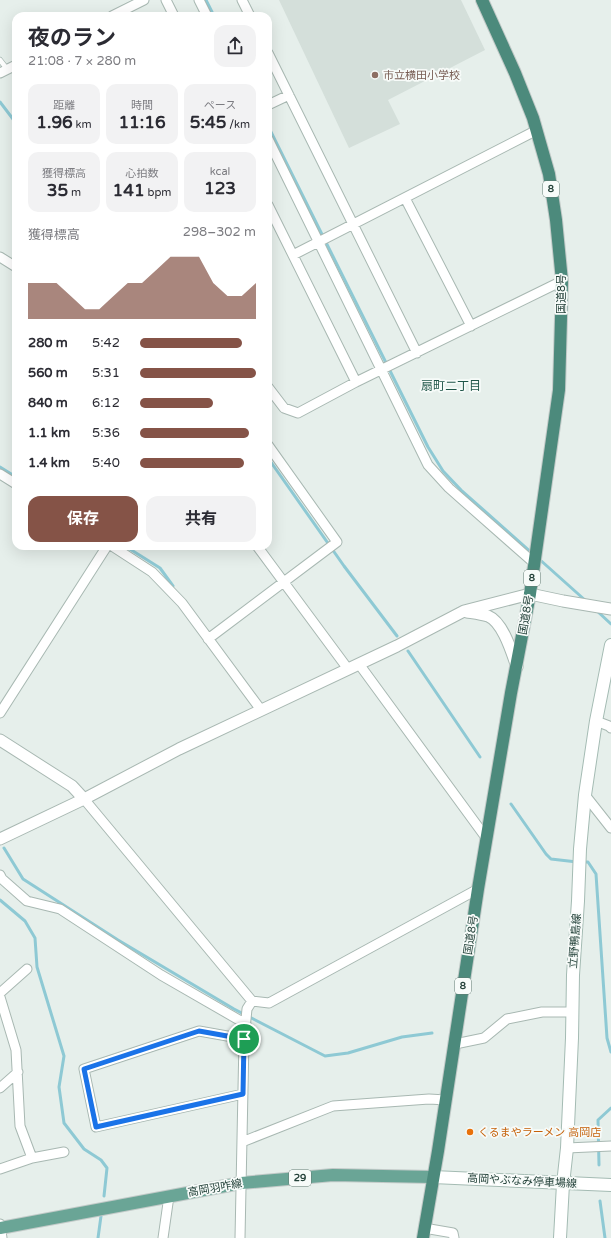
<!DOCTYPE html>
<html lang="ja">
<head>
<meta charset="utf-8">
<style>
  :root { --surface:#fff; --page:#f2f2f3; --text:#2b2b33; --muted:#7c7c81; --accent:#855347 }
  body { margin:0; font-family:"Varela Round","Noto Sans JP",sans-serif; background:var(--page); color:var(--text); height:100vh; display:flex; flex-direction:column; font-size:15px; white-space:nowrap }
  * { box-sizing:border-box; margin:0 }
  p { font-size:13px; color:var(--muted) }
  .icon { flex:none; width:22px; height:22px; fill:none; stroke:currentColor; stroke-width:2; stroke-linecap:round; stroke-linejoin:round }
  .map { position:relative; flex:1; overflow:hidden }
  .panel { position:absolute; left:12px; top:12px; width:260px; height:538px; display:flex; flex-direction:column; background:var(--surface); border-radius:12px; box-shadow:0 4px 16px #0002 }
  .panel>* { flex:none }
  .pin { position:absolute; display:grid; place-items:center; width:34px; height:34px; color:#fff; margin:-17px; border:2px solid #fff; border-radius:50%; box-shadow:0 1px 4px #0007 }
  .round { display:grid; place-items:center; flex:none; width:42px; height:42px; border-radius:12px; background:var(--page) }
  .overview { display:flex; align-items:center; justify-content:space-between; height:68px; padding:0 16px }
  h1 { font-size:22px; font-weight:700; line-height:30px }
  .stats { display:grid; grid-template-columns:repeat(3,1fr); gap:6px; height:68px; padding:4px 16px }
  .stats div { display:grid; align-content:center; border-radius:10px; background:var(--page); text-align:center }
  .stats b { font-size:17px; font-weight:700 }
  .stats small { font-size:11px; font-weight:400 }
  .stats p { font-size:11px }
  .chart { height:112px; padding:8px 16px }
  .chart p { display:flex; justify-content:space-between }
  .chart svg { width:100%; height:72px; margin-top:4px; fill:var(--accent); opacity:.7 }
  .action { display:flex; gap:8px; margin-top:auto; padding:8px 16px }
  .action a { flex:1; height:46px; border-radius:12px; background:var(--accent); color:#fff; font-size:16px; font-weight:700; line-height:46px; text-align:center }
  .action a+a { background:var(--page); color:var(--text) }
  ul { padding:0 16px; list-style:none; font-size:13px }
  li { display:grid; grid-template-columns:64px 48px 1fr; align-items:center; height:30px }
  li i { height:10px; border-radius:5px; background:var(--accent) }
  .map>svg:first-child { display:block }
</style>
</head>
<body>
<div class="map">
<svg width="611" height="1238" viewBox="0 0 611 1238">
  <rect width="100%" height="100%" fill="#e6efeb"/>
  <path fill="#d4dfda" d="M279,0H461L485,50L388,100L400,124L349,148Z"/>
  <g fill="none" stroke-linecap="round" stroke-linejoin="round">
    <path stroke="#8ec9d4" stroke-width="3" d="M206,0L214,16
      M0,102L16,123
      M268,126L428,447L443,471L461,490L532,553
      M268,458L344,566L397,636
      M0,467L16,477
      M125,546L160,568L173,586
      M538,558L586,601
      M596,610L611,624
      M408,651L480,757
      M511,804L546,854L551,859L577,862
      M4,848L23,879L118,940L234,1009L325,1056L348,1053L402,1037L432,1033
      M583,862H588L596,874L607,1038L611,1052
      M0,900L25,921L35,938L37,967L64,1056L59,1087L64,1123L84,1149L101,1160L107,1168L104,1196
      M599,1165L598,1120L611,1108
      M600,1201L605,1238
      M98,1238L101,1216"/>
    <g stroke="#a8b8b2" stroke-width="6">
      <path id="service" d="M0,60L7,69"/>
    </g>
    <g stroke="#a8b8b2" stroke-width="11">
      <path id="minor" d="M166,0L174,16
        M199,0L207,16
        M242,0L250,16
        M112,16L144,0
        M268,53L417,353
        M0,73L16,65
        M268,105L289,95
        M268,139L428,465L449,488L534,563
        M405,198L471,326
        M268,205L356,382
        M293,255L537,130
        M0,257L16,267
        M268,387L284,408L298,413L356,382L562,281
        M0,474L16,484
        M112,546L152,572L182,603L261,710
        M257,546L348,669
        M208,639L337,542L268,445
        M359,664L487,839
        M0,713L107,546
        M596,721L609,726L611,728
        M585,795L611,828
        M84,799L252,1001L269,1003L478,889
        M0,875L2,879L27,901L60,909L161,975L246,1024
        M0,993L27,969
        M0,997L16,1050L20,1126L32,1158
        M455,1044L484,1038L507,1019L542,1012H572
        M0,1088L18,1072
        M243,1094L96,1127L84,1069L199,1031L244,1039
        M242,1142L333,1106L429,1099L446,1100
        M567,1148L611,1146
        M0,1169L32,1158L64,1152
        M0,1224L2,1238
        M424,1228L453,1233L454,1238
        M163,1238L169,1196
        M240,1238L244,1039L247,1009L252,1001"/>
    </g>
    <g stroke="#a8b8b2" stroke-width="13">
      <path id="tertiary" d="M467,612C473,613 481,614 488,616C503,622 512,653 517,667
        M0,740L72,786L84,799
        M0,839L84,799L179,749L397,646L464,611L530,594L563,601L611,609"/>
    </g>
    <g stroke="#a4bbb3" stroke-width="14">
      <path id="secondary" d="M433,1177L611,1185
        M560,1238L563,1184L567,1148L572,1038L573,975L578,901L580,849L585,795L596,721L611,645"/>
    </g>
    <g stroke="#c2cac8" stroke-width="14">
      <path id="primary" d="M0,1228L241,1183L333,1175L433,1177"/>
    </g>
    <g stroke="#c2cac8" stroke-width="14">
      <path id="trunk" d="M423,1238L438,1151L478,889L511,693L530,594L559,390L562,281L556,220L549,174L533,118L515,73L482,0"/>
    </g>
    <use href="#service" stroke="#fff" stroke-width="4.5"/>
    <use href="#minor" stroke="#fff" stroke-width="9"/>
    <use href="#tertiary" stroke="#fff" stroke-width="11"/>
    <use href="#secondary" stroke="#fff" stroke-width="12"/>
    <use href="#primary" stroke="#6aa596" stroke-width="12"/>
    <use href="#trunk" stroke="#4c8a7c" stroke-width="12"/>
  </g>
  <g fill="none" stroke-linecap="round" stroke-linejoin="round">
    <g stroke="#fff" stroke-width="8">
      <path id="route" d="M199,1031L244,1039L243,1094L96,1127L84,1069Z"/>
    </g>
    <use href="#route" stroke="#1a73e8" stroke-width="5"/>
  </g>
  <circle fill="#8d6e63" stroke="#f7fbf9" stroke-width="1.5" cx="375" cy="75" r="4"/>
  <circle fill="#e8710a" stroke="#f7fbf9" stroke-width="1.5" cx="470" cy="1132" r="4"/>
  <g text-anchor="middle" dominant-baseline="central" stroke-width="3.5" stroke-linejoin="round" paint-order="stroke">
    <g fill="#f7fbf9" stroke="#637a73" stroke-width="1">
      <rect x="543" y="181" width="16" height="16" rx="3"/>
      <rect x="524" y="570" width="16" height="16" rx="3"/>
      <rect x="455" y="978" width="16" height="16" rx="3"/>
      <rect x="289" y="1170" width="22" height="16" rx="3"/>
    </g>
    <g font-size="10" font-weight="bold" fill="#24423a">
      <text x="551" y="189">8</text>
      <text x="532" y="578">8</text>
      <text x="463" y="986">8</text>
      <text x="300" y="1178">29</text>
    </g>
    <g font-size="11" fill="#785e54" stroke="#f7fbf9" text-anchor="start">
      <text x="383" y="75">市立横田小学校</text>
    </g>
    <g font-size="11" fill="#24423a" stroke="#f7fbf9">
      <text transform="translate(561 294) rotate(-90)">国道8号</text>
      <text transform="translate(526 615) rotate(-80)">国道8号</text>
      <text transform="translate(471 935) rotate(-81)">国道8号</text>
      <text transform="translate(575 941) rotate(-86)">立野鴨島線</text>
      <text transform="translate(522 1181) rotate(3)">高岡やぶなみ停車場線</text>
      <text transform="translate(215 1188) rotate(-10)">高岡羽咋線</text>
    </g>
    <g font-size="11" fill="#c56008" stroke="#f7fbf9" text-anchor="start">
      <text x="478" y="1132">くるまやラーメン 高岡店</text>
    </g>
    <g font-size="12" fill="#1f5548" stroke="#f7fbf9">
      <text x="451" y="386">扇町二丁目</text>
    </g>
  </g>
</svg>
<div class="pin" style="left:244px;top:1039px;background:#1e9e55"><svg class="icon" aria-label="arrive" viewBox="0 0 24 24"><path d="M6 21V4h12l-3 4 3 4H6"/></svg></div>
<section class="panel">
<div class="overview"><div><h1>夜のラン</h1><p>21:08 · 7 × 280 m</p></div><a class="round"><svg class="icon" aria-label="share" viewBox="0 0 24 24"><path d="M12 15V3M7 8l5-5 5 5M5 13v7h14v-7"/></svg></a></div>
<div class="stats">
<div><p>距離</p><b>1.96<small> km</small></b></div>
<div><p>時間</p><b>11:16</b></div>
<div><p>ペース</p><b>5:45<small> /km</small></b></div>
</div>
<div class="stats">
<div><p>獲得標高</p><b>35<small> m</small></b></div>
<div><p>心拍数</p><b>141<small> bpm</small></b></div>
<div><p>kcal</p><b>123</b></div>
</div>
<div class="chart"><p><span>獲得標高</span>298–302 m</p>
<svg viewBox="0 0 160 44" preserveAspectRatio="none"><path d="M0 44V22L10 22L20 22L30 30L40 38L50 38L60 30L70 22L80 22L90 14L100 6L110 6L120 6L130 22L140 30L150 30L160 22V44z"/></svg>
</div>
<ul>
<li><b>280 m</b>5:42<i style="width:88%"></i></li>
<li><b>560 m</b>5:31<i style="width:100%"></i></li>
<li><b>840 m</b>6:12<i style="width:63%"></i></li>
<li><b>1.1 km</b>5:36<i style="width:94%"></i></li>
<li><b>1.4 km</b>5:40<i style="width:90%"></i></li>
</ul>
<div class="action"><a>保存</a><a>共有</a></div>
</section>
</div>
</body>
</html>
